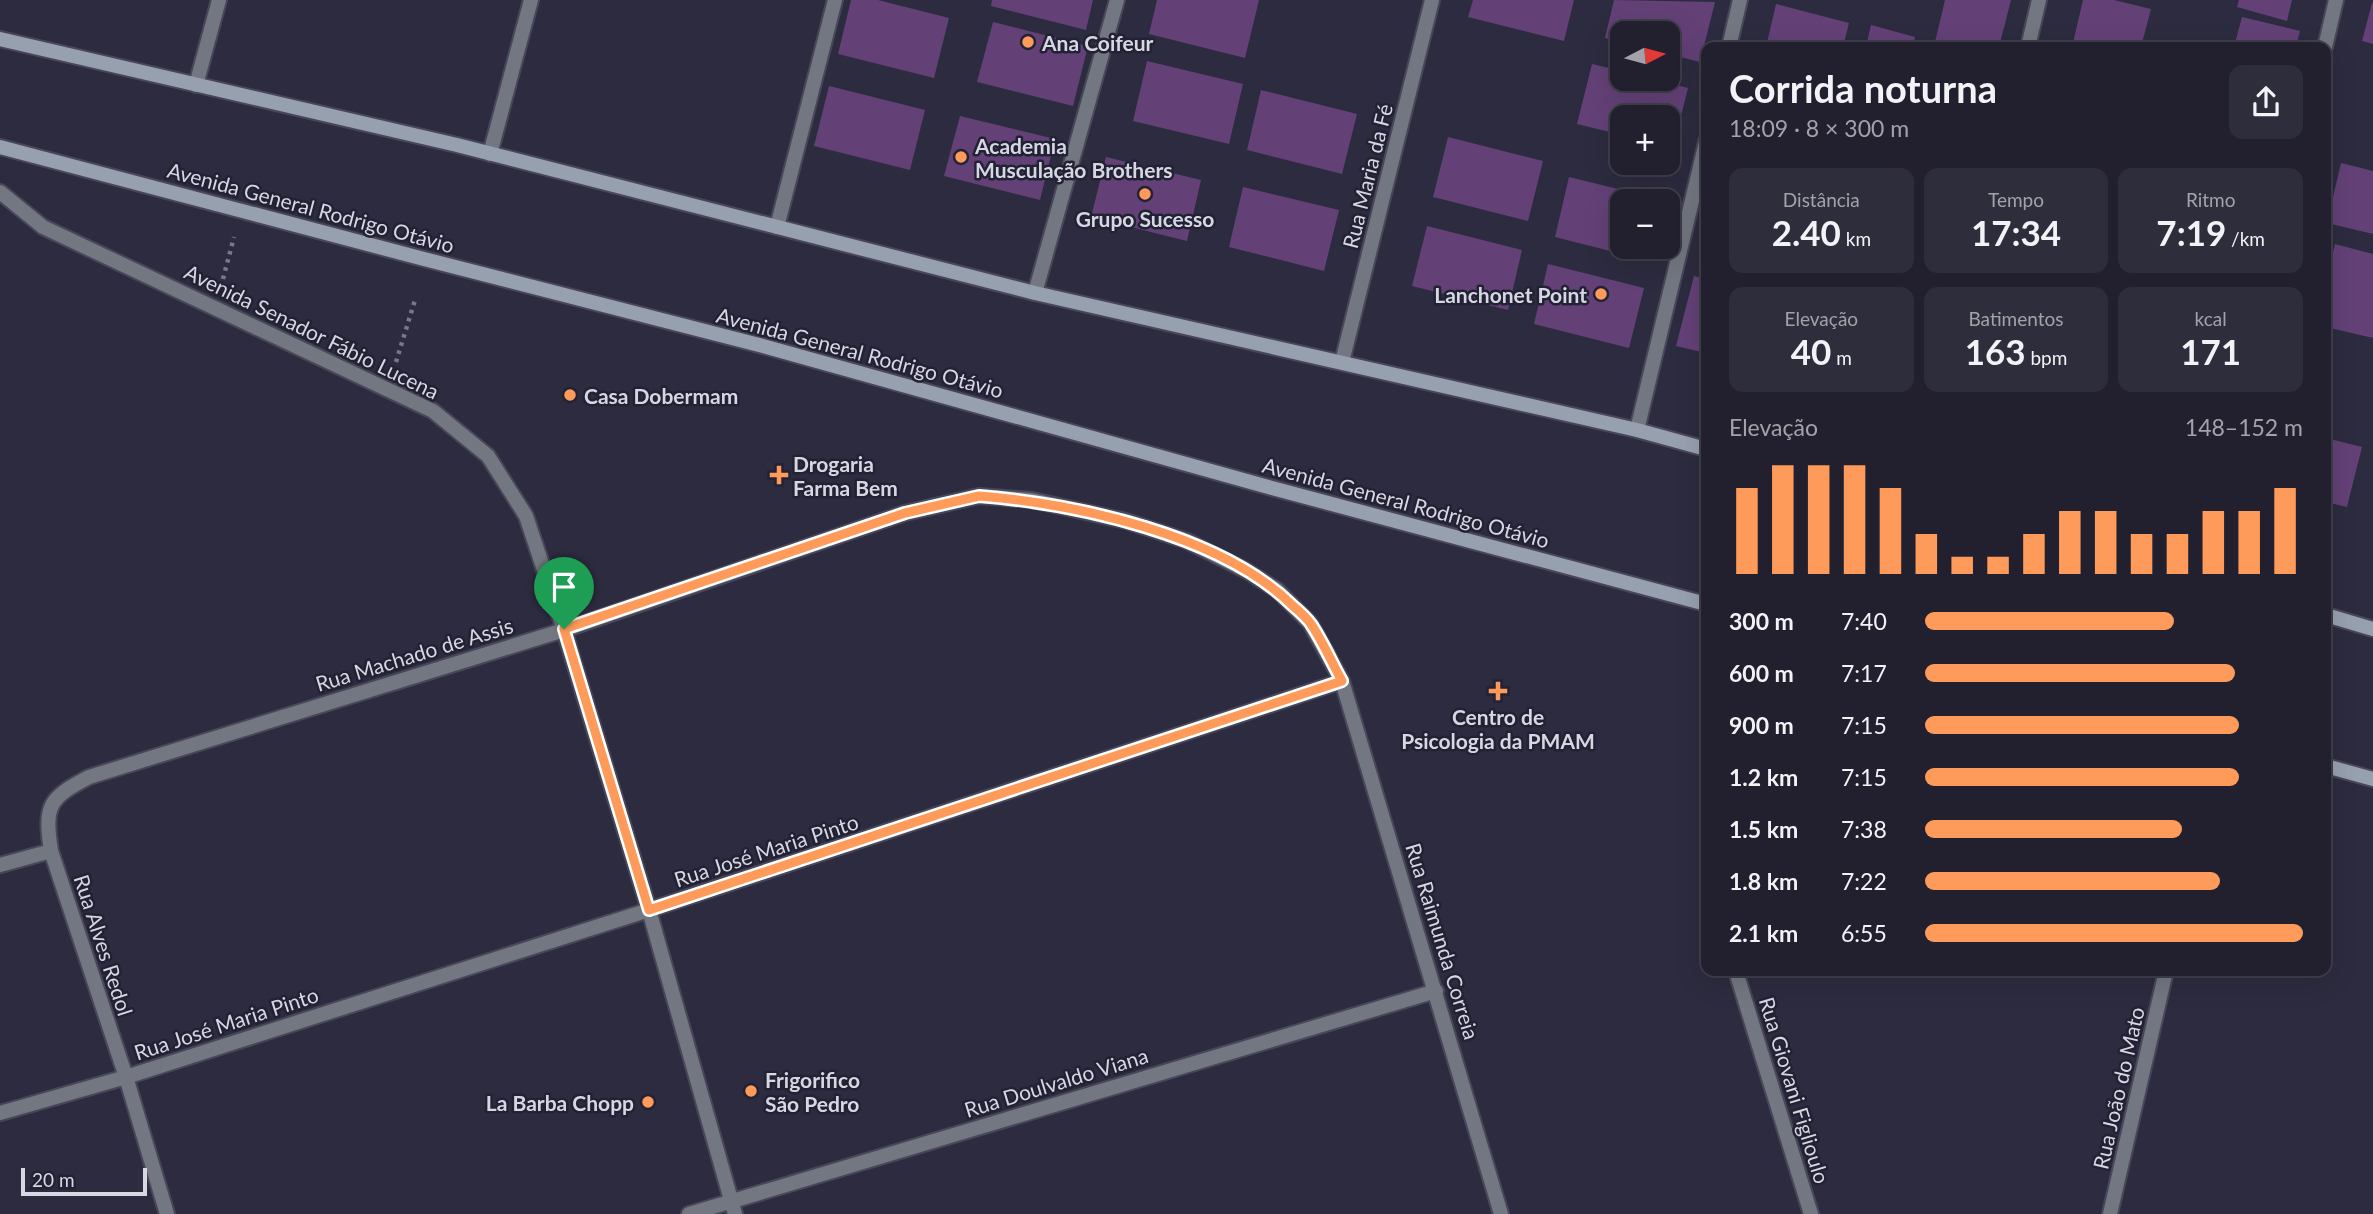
<!DOCTYPE html>
<html lang="pt">
<head>
<meta charset="utf-8">
<style>
  :root { --surface:#22202f; --page:#2e2d3b; --text:#f1f3f6; --muted:#a2a3aa; --line:#3f3e4b; --accent:#ff9b5a }
  body { margin:0; font-family:Lato,sans-serif; background:var(--page); color:var(--text); height:100vh; display:flex; flex-direction:column; font-size:26px; white-space:nowrap }
  * { box-sizing:border-box; margin:0 }
  p { font-size:23px; color:var(--muted) }
  .icon { flex:none; width:38px; height:38px; fill:none; stroke:currentColor; stroke-width:2; stroke-linecap:round; stroke-linejoin:round }
  .map { position:relative; flex:1; overflow:hidden }
  .panel { position:absolute; left:1701px; top:42px; width:630px; height:934px; display:flex; flex-direction:column; background:var(--surface); border-radius:14px; box-shadow:0 7px 28px #0002,0 0 0 2px var(--line) }
  .panel>* { flex:none }
  .needle { width:46px; rotate:84deg }
  .tools { position:absolute; left:1610px; top:21px; display:grid; gap:14px }
  .tools a { display:grid; place-items:center; width:70px; height:70px; border-radius:14px; background:var(--surface); box-shadow:0 7px 28px #0002,0 0 0 2px var(--line); font-size:35px }
  .scale { position:absolute; left:21px; bottom:18px; width:126px; box-sizing:border-box; padding-left:7px; border:4px solid #d7d7e4; border-top:0; font-size:19px; line-height:24px; white-space:nowrap; color:#d7d7e4; -webkit-text-stroke:5px #232235; paint-order:stroke }
  .pin { position:absolute; display:grid; place-items:center; width:60px; height:60px; color:#fff; margin:-72px -30px; border-radius:50% 50% 50% 0; rotate:-45deg; box-shadow:0 0 7px #0007 }
  .pin .icon { rotate:45deg }
  .round { display:grid; place-items:center; flex:none; width:74px; height:74px; border-radius:14px; background:var(--page) }
  .overview { display:flex; align-items:center; justify-content:space-between; height:119px; padding:0 28px }
  h1 { font-size:38px; font-weight:700; line-height:52px }
  .figures { display:grid; grid-template-columns:repeat(3,1fr); gap:10px; height:119px; padding:7px 28px }
  .figures div { display:grid; align-content:center; border-radius:14px; background:var(--page); text-align:center }
  .figures b { font-size:35px; font-weight:700 }
  .figures small { font-size:19px; font-weight:400 }
  .figures p { font-size:19px }
  .chart { height:196px; padding:14px 28px }
  .chart p { display:flex; justify-content:space-between }
  .chart svg { width:100%; height:126px; margin-top:7px; stroke:var(--accent); stroke-width:6 }
  ul { padding:0 28px; list-style:none; font-size:23px }
  li { display:grid; grid-template-columns:112px 84px 1fr; align-items:center; height:52px }
  li i { height:18px; border-radius:9px; background:var(--accent) }
  .map>svg:first-child { display:block }
</style>
</head>
<body>
<div class="map">
<svg width="2373" height="1214" viewBox="0 0 2373 1214">
  <rect width="100%" height="100%" fill="#2d2b3f"/>
  <path fill="#634177" d="M851,0H878L949,18L934,78L838,54Z
    M992,0H1093L1086,30L991,6Z
    M1157,0H1259L1245,58L1149,34Z
    M1473,0H1574L1564,41L1468,17Z
    M1614,0L1715,2L1700,62L1668,54V33H1622V42L1605,38Z
    M1945,0H2011L1999,47H1956L1935,42Z
    M2083,0H2114L2151,9L2141,47H2072Z
    M2239,0H2292L2287,21L2237,7Z
    M2372,3H2373V44L2362,41Z
    M1776,4L1849,23L1843,47H1766Z
    M2242,17L2300,31L2296,47H2234Z
    M993,22L1088,46L1073,106L977,82Z
    M1871,25L1915,37L1913,47H1866Z
    M1147,61L1243,84L1229,144L1133,121Z
    M1592,64L1622,71V79H1652L1688,88L1673,148L1668,147V117H1622V135L1577,124Z
    M829,86L925,110L910,170L814,146Z
    M1261,90L1357,114L1342,174L1247,150Z
    M960,116L1055,139L1040,200L944,176Z
    M1448,137L1543,161L1528,221L1433,197Z
    M1106,157L1201,180L1187,241L1091,217Z
    M2341,163L2373,171V234L2327,223Z
    M1569,177L1663,200L1622,201V247H1653L1650,261L1555,237Z
    M1243,187L1339,210L1324,271L1229,247Z
    M1427,226L1522,250L1508,310L1412,286Z
    M2335,244L2373,254V338L2326,327V283Z
    M1548,264L1644,288L1629,348L1534,324Z
    M1694,276L1706,279V353L1676,346Z
    M2326,438L2362,447L2347,507L2326,502Z"/>
  <g fill="none" stroke-linecap="round" stroke-linejoin="round">
    <g stroke="#484759" stroke-width="18">
      <path id="minor" d="M1729,47L1740,0
        M2028,47L2039,0
        M2325,47L2336,0
        M196,85L219,0
        M490,154L531,0
        M777,227L835,0
        M1035,293L1117,0
        M1342,362L1432,0
        M1637,430L1706,142
        M0,865L51,851
        M1738,978L1811,1214
        M0,1113L126,1077L649,910L1342,681
        M167,1214L126,1077L51,851C44,805 49,798 89,777L564,630L905,513L979,496L1032,500L1126,521L1187,541L1247,571L1277,590L1310,623L1342,681L1501,1214
        M689,1214L1436,991
        M2110,1214L2166,971"/>
    </g>
    <g stroke="#484759" stroke-width="18">
      <path id="tertiary" d="M0,192L43,227L433,411L488,456L526,516L564,630L649,910L735,1214"/>
    </g>
    <g stroke="#484759" stroke-width="18">
      <path id="secondary" d="M0,39L457,145L1035,293L1637,430L1706,449
        M0,147L424,259L763,346L1272,488L1706,604
        M2326,615L2373,629
        M2326,766L2373,779"/>
    </g>
    <path stroke="#797889" stroke-width="4.5" stroke-dasharray="3.5 5" stroke-linecap="butt" d="M223,279L234,237
      M396,362L415,300"/>
    <use href="#minor" stroke="#727781" stroke-width="14"/>
    <use href="#tertiary" stroke="#727781" stroke-width="14"/>
    <use href="#secondary" stroke="#97a0af" stroke-width="14"/>
  </g>
  <g fill="none" stroke-linecap="round" stroke-linejoin="round">
    <g stroke="#fff" stroke-width="14">
      <path id="route" d="M979,496C1077,504 1221,535 1292,605C1299,611 1306,617 1311,624C1323,642 1332,663 1342,681L649,910L564,629L905,513Z"/>
    </g>
    <use href="#route" stroke="#ff9b5a" stroke-width="9"/>
  </g>
  <g fill="#ff9b5a" stroke="#232235" stroke-width="2.5">
    <circle cx="1028" cy="42" r="7"/>
    <circle cx="961" cy="157" r="7"/>
    <circle cx="1145" cy="194" r="7"/>
    <circle cx="1601" cy="294" r="7"/>
    <circle cx="570" cy="395" r="7"/>
    <path d="M775.5 464.5h7v7h7v7h-7v7h-7v-7h-7v-7h7z"/>
    <path d="M1494.5 680.5h7v7h7v7h-7v7h-7v-7h-7v-7h7z"/>
    <circle cx="751" cy="1091" r="7"/>
    <circle cx="648" cy="1102" r="7"/>
  </g>
  <g text-anchor="middle" dominant-baseline="central" stroke-width="5" stroke-linejoin="round" paint-order="stroke">
    <g font-size="21" font-weight="bold" fill="#d7d7e4" stroke="#232235" text-anchor="start">
      <text x="1042" y="42">Ana Coifeur</text>
      <text x="975" y="145">Academia<tspan x="975" dy="24">Musculação Brothers</tspan></text>
      <text x="1145" y="218" text-anchor="middle">Grupo Sucesso</text>
      <text x="1587" y="294" text-anchor="end">Lanchonet Point</text>
      <text x="584" y="395">Casa Dobermam</text>
      <text x="793" y="463">Drogaria<tspan x="793" dy="24">Farma Bem</tspan></text>
      <text x="1498" y="716" text-anchor="middle">Centro de<tspan x="1498" dy="24">Psicologia da PMAM</tspan></text>
      <text x="765" y="1079">Frigorifico<tspan x="765" dy="24">São Pedro</tspan></text>
      <text x="634" y="1102" text-anchor="end">La Barba Chopp</text>
    </g>
    <g font-size="21" fill="#d7d7e4" stroke="#232235">
      <text transform="translate(1367 176) rotate(-76)">Rua Maria da Fé</text>
      <text transform="translate(311 207) rotate(15)">Avenida General Rodrigo Otávio</text>
      <text transform="translate(312 331) rotate(26)">Avenida Senador Fábio Lucena</text>
      <text transform="translate(860 352) rotate(15)">Avenida General Rodrigo Otávio</text>
      <text transform="translate(1406 502) rotate(15)">Avenida General Rodrigo Otávio</text>
      <text transform="translate(414 654) rotate(-17)">Rua Machado de Assis</text>
      <text transform="translate(766 850) rotate(-18)">Rua José Maria Pinto</text>
      <text transform="translate(1443 941) rotate(73)">Rua Raimunda Correia</text>
      <text transform="translate(104 945) rotate(72)">Rua Alves Redol</text>
      <text transform="translate(226 1023) rotate(-18)">Rua José Maria Pinto</text>
      <text transform="translate(1056 1082) rotate(-17)">Rua Doulvaldo Viana</text>
      <text transform="translate(2118 1088) rotate(-77)">Rua João do Mato</text>
      <text transform="translate(1795 1090) rotate(73)">Rua Giovani Figlioulo</text>
    </g>
  </g>
</svg>
<div class="tools">
<a><svg class="needle" viewBox="-14 -14 28 28"><path d="M0-13l5 13h-10z" fill="#e53935"/><path d="M0 13l5-13h-10z" fill="#a2a3aa"/></svg></a>
<a>+</a>
<a>−</a>
</div>
<div class="scale">20 m</div>
<div class="pin" style="left:564px;top:629px;background:#1e9e55"><svg class="icon" aria-label="arrive" viewBox="0 0 24 24"><path d="M6 21V4h12l-3 4 3 4H6"/></svg></div>
<section class="panel">
<div class="overview"><div><h1>Corrida noturna</h1><p>18:09 · 8 × 300 m</p></div><a class="round"><svg class="icon" aria-label="share" viewBox="0 0 24 24"><path d="M12 15V3M7 8l5-5 5 5M5 13v7h14v-7"/></svg></a></div>
<div class="figures">
<div><p>Distância</p><b>2.40<small> km</small></b></div>
<div><p>Tempo</p><b>17:34</b></div>
<div><p>Ritmo</p><b>7:19<small> /km</small></b></div>
</div>
<div class="figures">
<div><p>Elevação</p><b>40<small> m</small></b></div>
<div><p>Batimentos</p><b>163<small> bpm</small></b></div>
<div><p>kcal</p><b>171</b></div>
</div>
<div class="chart"><p><span>Elevação</span>148–152 m</p>
<svg viewBox="0 0 160 44" preserveAspectRatio="none"><path d="M5 44V14M15 44V6M25 44V6M35 44V6M45 44V14M55 44V30M65 44V38M75 44V38M85 44V30M95 44V22M105 44V22M115 44V30M125 44V30M135 44V22M145 44V22M155 44V14"/></svg>
</div>
<ul>
<li><b>300 m</b>7:40<i style="width:66%"></i></li>
<li><b>600 m</b>7:17<i style="width:82%"></i></li>
<li><b>900 m</b>7:15<i style="width:83%"></i></li>
<li><b>1.2 km</b>7:15<i style="width:83%"></i></li>
<li><b>1.5 km</b>7:38<i style="width:68%"></i></li>
<li><b>1.8 km</b>7:22<i style="width:78%"></i></li>
<li><b>2.1 km</b>6:55<i style="width:100%"></i></li>
</ul>
</section>
</div>
</body>
</html>
